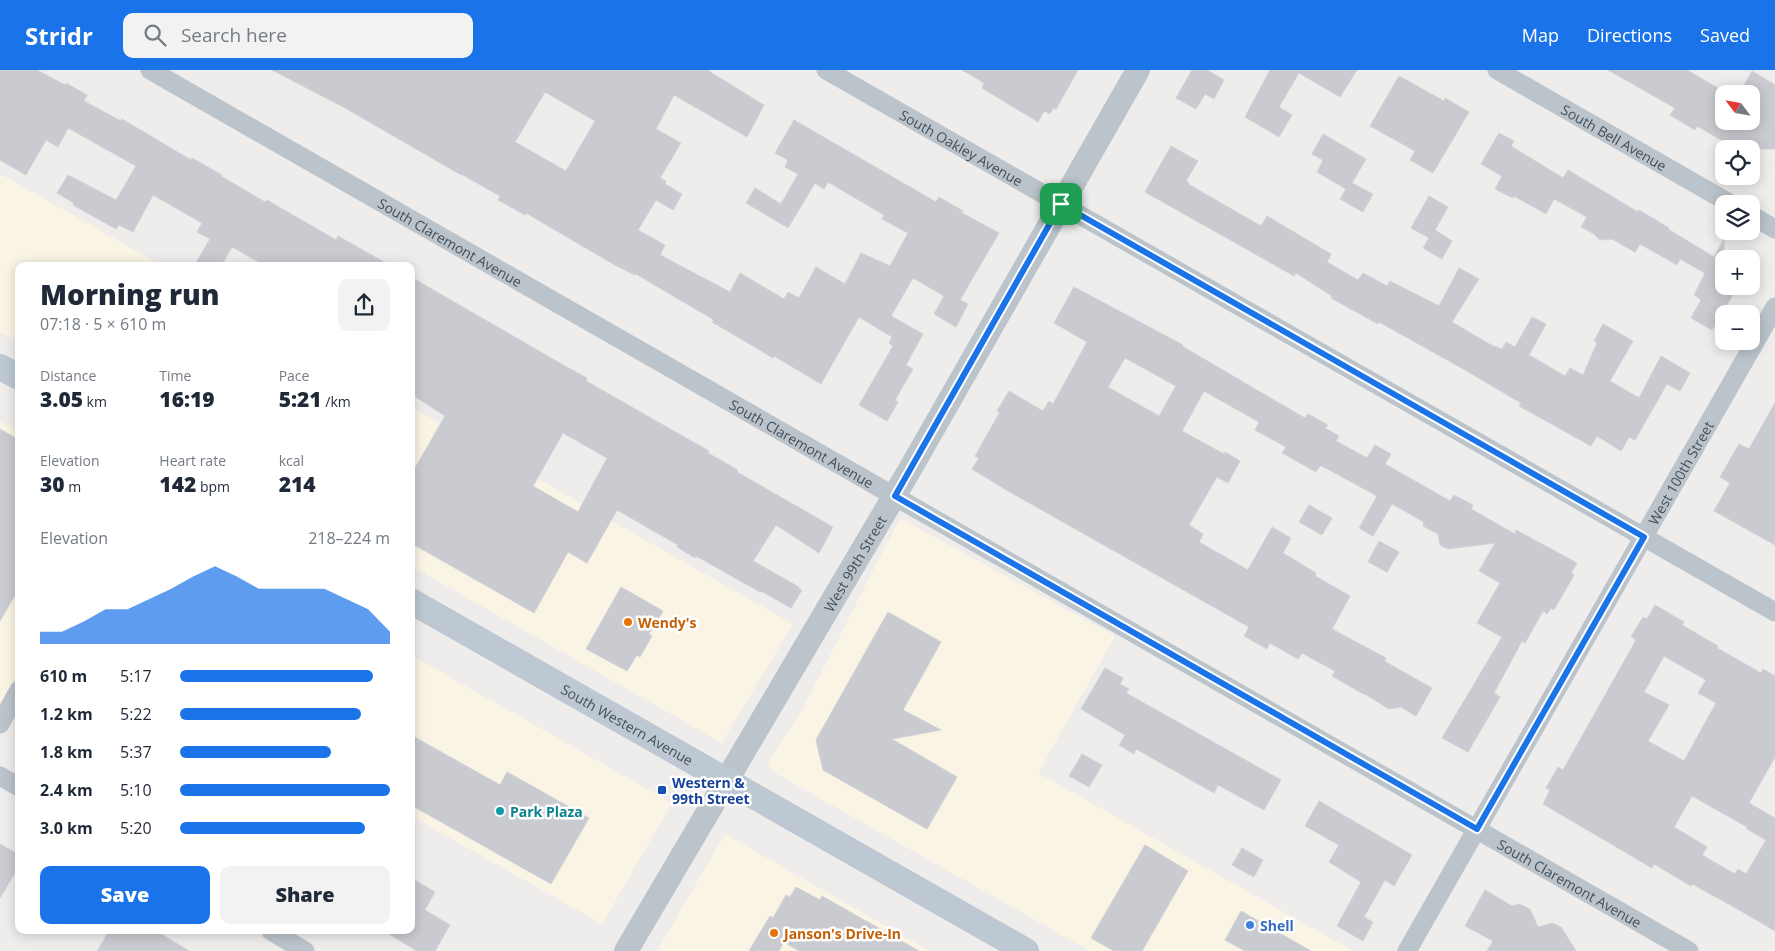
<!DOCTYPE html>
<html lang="en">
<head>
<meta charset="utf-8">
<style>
  :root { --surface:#fff; --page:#f2f2f3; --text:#1f2937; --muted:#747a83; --accent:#1a73e8 }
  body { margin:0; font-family:"Open Sans",sans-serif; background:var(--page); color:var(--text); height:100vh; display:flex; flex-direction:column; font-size:19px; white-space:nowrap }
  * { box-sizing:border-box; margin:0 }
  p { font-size:16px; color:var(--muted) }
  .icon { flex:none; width:28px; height:28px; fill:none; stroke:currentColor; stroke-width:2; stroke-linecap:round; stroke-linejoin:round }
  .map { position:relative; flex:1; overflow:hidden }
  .sheet { position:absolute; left:15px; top:192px; width:400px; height:672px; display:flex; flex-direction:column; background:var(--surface); border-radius:10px; box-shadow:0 2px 12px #0003 }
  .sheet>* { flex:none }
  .needle { width:32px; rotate:301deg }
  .fabs { position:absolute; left:1715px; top:15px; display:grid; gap:10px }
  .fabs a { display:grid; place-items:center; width:45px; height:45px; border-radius:10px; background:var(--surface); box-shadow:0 2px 12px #0003; font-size:25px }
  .pin { position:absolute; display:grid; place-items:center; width:42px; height:42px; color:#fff; margin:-21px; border-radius:10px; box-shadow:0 2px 8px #0006 }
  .round { display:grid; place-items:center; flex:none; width:52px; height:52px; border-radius:10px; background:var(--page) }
  .head { display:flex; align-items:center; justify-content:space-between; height:85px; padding:0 25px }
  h1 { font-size:28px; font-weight:800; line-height:38px }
  .figures { display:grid; grid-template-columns:repeat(3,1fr); gap:8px; height:85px; padding:5px 25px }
  .figures div { display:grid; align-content:center }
  .figures b { font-size:21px; font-weight:800 }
  .figures small { font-size:14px; font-weight:400 }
  .figures p { font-size:14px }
  .chart { height:140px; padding:10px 25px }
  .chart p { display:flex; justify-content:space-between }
  .chart svg { width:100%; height:90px; margin-top:5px; fill:var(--accent); opacity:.7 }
  .button { display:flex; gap:10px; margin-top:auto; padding:10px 25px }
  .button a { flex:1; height:58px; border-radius:10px; background:var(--accent); color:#fff; font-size:20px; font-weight:800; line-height:58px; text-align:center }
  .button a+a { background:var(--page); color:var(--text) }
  ul { padding:0 25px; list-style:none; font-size:16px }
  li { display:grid; grid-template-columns:80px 60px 1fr; align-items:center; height:38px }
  li i { height:12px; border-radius:6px; background:var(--accent) }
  header { display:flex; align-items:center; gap:30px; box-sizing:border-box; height:70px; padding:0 25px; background:var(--accent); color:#fff }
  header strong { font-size:24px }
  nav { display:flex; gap:28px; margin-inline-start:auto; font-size:18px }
  .search { width:350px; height:45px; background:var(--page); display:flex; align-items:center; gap:12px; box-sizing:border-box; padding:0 18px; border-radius:10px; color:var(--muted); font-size:19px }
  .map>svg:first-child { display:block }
</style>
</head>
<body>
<header>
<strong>Stridr</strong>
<div class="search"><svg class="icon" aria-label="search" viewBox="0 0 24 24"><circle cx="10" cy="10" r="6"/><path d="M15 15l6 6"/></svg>Search here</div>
<nav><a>Map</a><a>Directions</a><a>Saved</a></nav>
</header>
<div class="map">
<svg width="1775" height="881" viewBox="0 0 1775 881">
  <rect width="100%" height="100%" fill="#efecec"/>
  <path fill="#faf4e5" d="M0,104L163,196H19V272L0,262Z
    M411,337L793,554L722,673L411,496Z
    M0,351L19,361V613L0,645Z
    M900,448L1115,566L1038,703L1353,881H1090L775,703L770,697L769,690L802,640Z
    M411,585L672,733L602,854L411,746Z
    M725,764L929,881H657Z"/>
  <path fill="#cacbd1" stroke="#d0d2d7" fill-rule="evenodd" d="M0,0H37L65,15L66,13L87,25L84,31L121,51L122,49L191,90L192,88L222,105L221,106L265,132L267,130L336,170L338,166L391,196H266L232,177L221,196H194L210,169L197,162L202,153L153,125L133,162L119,155L116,159L73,135L74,133L57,123L68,105L116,130L136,96L68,58L58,77L46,70L26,105L0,90Z
    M272,0H707L764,35L747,67L674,25L656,59L681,73L660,108L666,111L665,114L682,124L673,140L656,130L638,160L665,175L660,185L730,222L740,203L784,229L788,222L799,228L816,197L845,214L861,183L890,196L908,163L882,149L884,145L828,112L824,119L815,113L788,158L746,133L755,118L781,134L798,104L785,97L788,90L775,83L794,50L936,132L939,127L963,141L962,143L999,163L960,230L968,234L956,257L934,244L944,226L913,208L891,246L923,264L906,295L913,299L895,330L898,332L887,351L859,335L893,276L889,273L892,267L859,247L821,314L774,286L773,288L758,279L712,252L714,250L636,204L635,205L613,194L526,143L525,145L498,130L500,126L461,104V105L347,39ZM545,22L595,51L566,101L515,72Z
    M962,0H1078L1056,39L1053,38L1050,44L1044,41L1038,52L982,18L984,13Z
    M1192,0H1207L1224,10L1214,29L1205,24L1196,39L1176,28Z
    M1270,0H1357L1340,27L1299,3L1279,37L1292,45L1279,67L1245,47Z
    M1608,0H1687L1728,24H1724V51H1751V24H1739L1752,1L1775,15V79H1737L1697,56L1695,60L1670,45L1675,38Z
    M1399,6L1444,31L1445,28L1469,42L1433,103L1410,90L1415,81L1370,56Z
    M1499,63L1514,71L1511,76L1563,108L1568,100L1638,142L1639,140L1669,158L1668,159L1714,187L1724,169V216H1738L1712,260L1691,248L1701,230L1694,225L1705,203L1680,189L1677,195L1640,174L1635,182L1612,169L1600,170L1594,164L1581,157L1587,147L1554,129L1546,144L1514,126L1513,128L1495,119L1502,106L1481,94Z
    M1323,64L1366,89L1352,113L1373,124L1363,142L1340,129L1346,119L1317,102L1323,90L1312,84Z
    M1171,76L1198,91L1186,111L1189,113L1188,114L1261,156L1267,146L1331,184L1327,192L1358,210L1363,203L1387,216L1390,211L1439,236L1459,198L1479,209L1452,252L1491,275L1502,279L1506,272L1515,277L1532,247L1546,254L1529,285L1565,306L1570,298L1583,305L1597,273L1594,271L1603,254L1633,271L1610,311L1639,328L1661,286L1690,303L1680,321L1667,314L1635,370L1629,367L1621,381L1597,366L1591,376L1519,336L1521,333L1465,300L1379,252L1378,254L1331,228L1332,226L1296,203L1294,206L1145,122Z
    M1429,126L1448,137L1435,160L1452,171L1442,189L1423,178L1429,168L1411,158Z
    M411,207L565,296L587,308L586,311L709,381L708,383L738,400L737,402L833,457L819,483L776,455L753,491L799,517L798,518L802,520L791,538L761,521L760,522L696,486L695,488L677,477L678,475L617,440L587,493L568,482L534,543L411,473V405L445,346L411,324ZM563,363L607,388L578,442L533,416Z
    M1074,217L1183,275L1182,276L1255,319L1305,348L1308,344L1328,355L1325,358L1339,366L1336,371L1367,388L1375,375L1391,384L1385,394L1450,431L1454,425L1473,435L1471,439L1515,464L1516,460L1577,493L1571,503L1574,505L1554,540L1551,538L1547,544L1543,541L1525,573L1522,571L1494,623L1500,627L1468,682L1442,668L1502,567L1477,553L1500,513L1479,501L1495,473L1448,479L1440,475L1438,464L1423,456L1424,452L1392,434L1373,466L1359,458L1377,426L1322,396H1320L1316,402L1282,383L1286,377L1255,360L1259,352L1204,321L1182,361L1224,384L1225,382L1240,391L1228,413L1217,407L1189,455L1203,464L1199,472L1248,500L1272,457L1291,468L1283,483L1316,503L1315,506L1350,526L1332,559L1386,588L1384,591L1432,618L1416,646L1401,637L1389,639L1365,624V625L1332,606L1335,601L1302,583L1298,589L1270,573L1267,579L1244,566L1249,557L1008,421L972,399L979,388L975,386L1000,342L997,341L1009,321L1043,341L1049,331L1053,334L1087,272L1054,253ZM1125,288L1176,316L1159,346L1108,317Z
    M1775,333V475L1714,441L1730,413L1720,407L1739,374L1749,379Z
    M0,359L19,370V518L0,551Z
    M1309,435L1332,448L1322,465L1299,452Z
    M1379,471L1399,482L1387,502L1368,492Z
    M621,517L663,541L649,564L652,566L640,587L637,585L627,601L586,579Z
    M1655,535L1684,552L1682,555L1718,576L1717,578L1761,603L1763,599L1775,606V687L1749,733L1775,748V861L1734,837L1692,814L1691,816L1654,794L1652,798L1543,734L1550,720L1546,718L1558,697L1563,700L1636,570L1631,567L1643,547L1647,549ZM1664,586L1706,610L1698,623L1716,633L1684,691L1648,671L1669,635L1644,622ZM1692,726L1747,757V759L1766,770L1746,804L1738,799L1735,804L1702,785L1707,777L1674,757Z
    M888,542L941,572L903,640L941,660L892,669L957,707L927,759L823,700L816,670Z
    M1105,598L1123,608L1120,614L1129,619L1126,623L1281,710L1264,740L1218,715L1214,723L1136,679L1134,684L1119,675L1125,665L1081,639Z
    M411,665L500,715L507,702L589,748L551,814L411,735Z
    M1082,684L1102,695L1089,717L1069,706Z
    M1319,731L1412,785L1394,816L1385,810L1364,847L1373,852L1363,871L1337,856L1361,812L1329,792L1339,775L1305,756Z
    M0,774L19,785V796L0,828Z
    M1145,775L1188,801L1142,881H1114L1091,868Z
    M1242,778L1263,790L1254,807L1232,795Z
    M411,808L435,822L425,840L450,855L435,881H417L384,861H411Z
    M796,817L820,830L822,826L919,881H799L784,872L779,881H749L770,846L773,848L786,825L790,827Z
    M1485,820L1512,836L1519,834L1530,839L1538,857L1552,853L1561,857L1576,881H1487L1493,871L1465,856Z
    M1241,841L1311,881H1245L1225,870Z
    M109,861H156L189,881H97Z"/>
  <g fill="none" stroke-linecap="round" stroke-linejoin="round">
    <g stroke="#bbc4cb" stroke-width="19">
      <path id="s1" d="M150,0L1689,881"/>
      <path id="s2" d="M826,0L1775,542"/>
      <path id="s3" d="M1497,0L1731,134"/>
      <path d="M1751,145L1775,159"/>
      <path d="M0,654L19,620"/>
      <path d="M0,706L19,717"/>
      <path d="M271,861L305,881"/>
      <path id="s4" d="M1407,881L1775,237"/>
    </g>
    <path stroke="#bbc4cb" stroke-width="24" id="s5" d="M626,881L909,401L1138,0"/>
    <g stroke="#bdc8d2" stroke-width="26">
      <path d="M0,297L19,307"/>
      <path id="s6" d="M411,531L1026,881"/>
    </g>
  </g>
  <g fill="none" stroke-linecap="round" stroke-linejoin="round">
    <g stroke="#fff" stroke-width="10">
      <path id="route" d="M1061,134L1644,467L1477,759L895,426Z"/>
    </g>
    <use href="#route" stroke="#1a73e8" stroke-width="6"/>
  </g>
  <g fill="#e8710a" stroke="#fff" stroke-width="2">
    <circle cx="628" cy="552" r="5"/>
    <circle cx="774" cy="863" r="5"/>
  </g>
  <rect fill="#1a4fb4" stroke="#fff" stroke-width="2" x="657" y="715" width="10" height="10" rx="2.5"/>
  <circle fill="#0f9aa8" stroke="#fff" stroke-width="2" cx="500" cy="741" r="5"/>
  <circle fill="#3f7fe0" stroke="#fff" stroke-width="2" cx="1250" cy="855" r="5"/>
  <g text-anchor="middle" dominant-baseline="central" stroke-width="5" stroke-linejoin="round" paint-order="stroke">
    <g font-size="14" fill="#464f58" stroke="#fff">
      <text stroke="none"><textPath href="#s3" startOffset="135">South Bell Avenue</textPath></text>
      <text stroke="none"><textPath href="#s2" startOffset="156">South Oakley Avenue</textPath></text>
      <text stroke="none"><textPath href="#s1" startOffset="346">South Claremont Avenue</textPath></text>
      <text stroke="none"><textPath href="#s1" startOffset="751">South Claremont Avenue</textPath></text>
      <text stroke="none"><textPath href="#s4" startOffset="551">West 100th Street</textPath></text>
      <text stroke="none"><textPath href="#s5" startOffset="450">West 99th Street</textPath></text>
      <text stroke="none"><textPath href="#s6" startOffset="249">South Western Avenue</textPath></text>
      <text stroke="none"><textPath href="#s1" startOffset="1636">South Claremont Avenue</textPath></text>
    </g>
    <g font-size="14" font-weight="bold" fill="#c56008" stroke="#fff" text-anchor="start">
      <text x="638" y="552">Wendy's</text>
      <text x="784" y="863">Janson's Drive-In</text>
    </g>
    <g font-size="14" font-weight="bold" fill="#164399" stroke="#fff" text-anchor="start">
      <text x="672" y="712">Western &amp;<tspan x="672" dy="16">99th Street</tspan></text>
    </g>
    <g font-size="14" font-weight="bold" fill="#0d838f" stroke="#fff" text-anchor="start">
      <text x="510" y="741">Park Plaza</text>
    </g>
    <g font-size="14" font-weight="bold" fill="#366cbe" stroke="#fff" text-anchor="start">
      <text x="1260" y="855">Shell</text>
    </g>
  </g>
</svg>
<div class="fabs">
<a><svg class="needle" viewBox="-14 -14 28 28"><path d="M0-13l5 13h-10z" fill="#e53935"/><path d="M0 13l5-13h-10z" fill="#747a83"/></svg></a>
<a><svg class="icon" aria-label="locate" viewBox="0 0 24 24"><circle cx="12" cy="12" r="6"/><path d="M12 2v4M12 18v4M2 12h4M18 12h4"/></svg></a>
<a><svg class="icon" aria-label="layers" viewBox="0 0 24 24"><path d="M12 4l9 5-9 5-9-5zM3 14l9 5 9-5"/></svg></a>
<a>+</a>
<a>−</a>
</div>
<div class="pin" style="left:1061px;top:134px;background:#1e9e55"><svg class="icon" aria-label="arrive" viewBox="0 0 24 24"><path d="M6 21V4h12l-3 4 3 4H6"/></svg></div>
<section class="sheet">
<div class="head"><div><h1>Morning run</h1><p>07:18 · 5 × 610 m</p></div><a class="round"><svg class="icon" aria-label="share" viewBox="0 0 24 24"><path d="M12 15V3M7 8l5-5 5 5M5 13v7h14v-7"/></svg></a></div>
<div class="figures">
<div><p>Distance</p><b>3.05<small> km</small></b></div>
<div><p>Time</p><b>16:19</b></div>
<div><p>Pace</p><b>5:21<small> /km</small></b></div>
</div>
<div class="figures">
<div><p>Elevation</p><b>30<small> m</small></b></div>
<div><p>Heart rate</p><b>142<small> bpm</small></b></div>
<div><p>kcal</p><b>214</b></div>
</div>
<div class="chart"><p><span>Elevation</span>218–224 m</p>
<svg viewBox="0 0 160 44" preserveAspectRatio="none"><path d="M0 44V38L10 38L20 33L30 27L40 27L50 22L60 17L70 11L80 6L90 11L100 17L110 17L120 17L130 17L140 22L150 27L160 38V44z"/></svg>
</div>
<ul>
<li><b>610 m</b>5:17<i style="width:92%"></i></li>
<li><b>1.2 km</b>5:22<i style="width:86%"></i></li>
<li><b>1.8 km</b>5:37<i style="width:72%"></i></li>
<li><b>2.4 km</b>5:10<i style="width:100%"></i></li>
<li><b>3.0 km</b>5:20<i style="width:88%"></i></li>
</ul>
<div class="button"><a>Save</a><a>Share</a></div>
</section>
</div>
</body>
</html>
